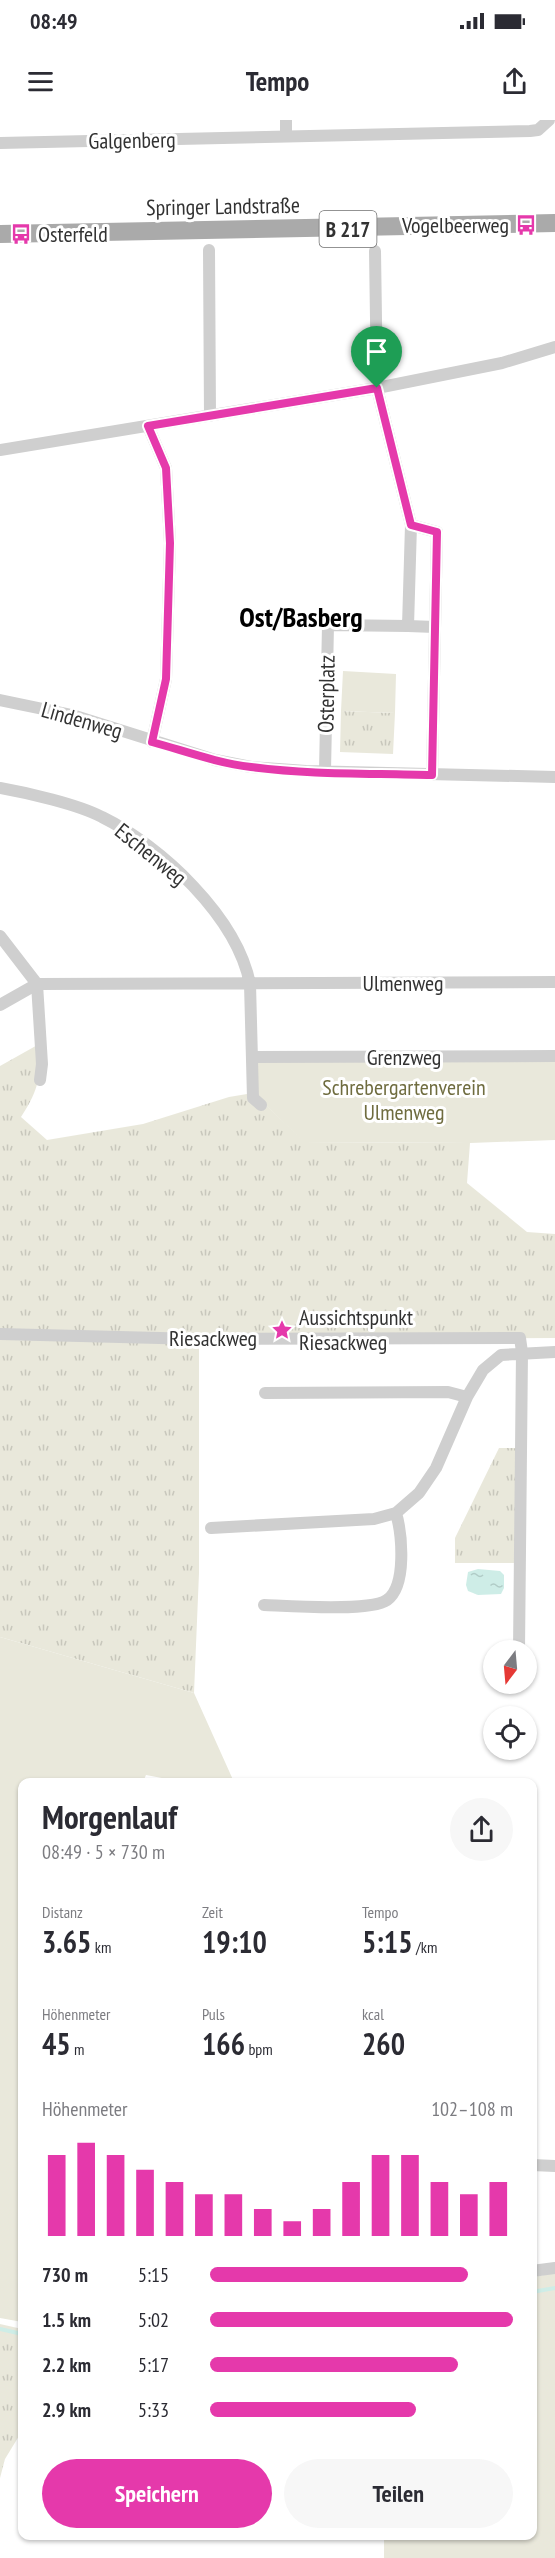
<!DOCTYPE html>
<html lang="de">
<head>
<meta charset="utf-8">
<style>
  :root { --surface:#fff; --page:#f7f7f7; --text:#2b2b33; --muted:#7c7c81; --accent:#e539ab }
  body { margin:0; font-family:"PT Sans Narrow",sans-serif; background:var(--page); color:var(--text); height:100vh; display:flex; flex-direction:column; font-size:22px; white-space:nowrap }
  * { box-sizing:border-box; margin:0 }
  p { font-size:20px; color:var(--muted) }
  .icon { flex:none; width:33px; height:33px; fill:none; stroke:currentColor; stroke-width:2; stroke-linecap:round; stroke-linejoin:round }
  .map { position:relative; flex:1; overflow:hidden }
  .details { position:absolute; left:18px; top:1658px; width:519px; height:762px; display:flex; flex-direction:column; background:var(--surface); border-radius:12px; box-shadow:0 2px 4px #0004 }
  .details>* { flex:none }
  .needle { width:39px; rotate:196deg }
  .buttons { position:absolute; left:483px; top:1520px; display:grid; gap:12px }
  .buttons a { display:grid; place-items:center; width:54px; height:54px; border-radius:50%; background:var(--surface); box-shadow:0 2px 4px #0004; font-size:30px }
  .pin { position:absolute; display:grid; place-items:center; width:51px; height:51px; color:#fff; margin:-62px -26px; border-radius:50% 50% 50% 0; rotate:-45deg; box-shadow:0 0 6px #0007 }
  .pin .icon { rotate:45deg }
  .round { display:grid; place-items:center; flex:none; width:63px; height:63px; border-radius:32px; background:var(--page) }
  .head { display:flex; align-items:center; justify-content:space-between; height:102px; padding:0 24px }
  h1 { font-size:33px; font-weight:800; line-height:45px }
  .stats { display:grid; grid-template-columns:repeat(3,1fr); gap:9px; height:102px; padding:6px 24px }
  .stats div { display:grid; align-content:center }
  .stats b { font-size:30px; font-weight:800 }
  .stats small { font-size:16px; font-weight:400 }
  .stats p { font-size:16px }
  .chart { height:168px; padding:12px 24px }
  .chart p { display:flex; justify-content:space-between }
  .chart svg { width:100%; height:108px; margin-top:6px; stroke:var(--accent); stroke-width:6 }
  .primary-button { display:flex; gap:12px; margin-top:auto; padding:12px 24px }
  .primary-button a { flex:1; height:69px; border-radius:36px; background:var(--accent); color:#fff; font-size:24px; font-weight:800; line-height:69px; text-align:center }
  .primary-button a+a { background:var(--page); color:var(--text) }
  ul { padding:0 24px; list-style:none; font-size:20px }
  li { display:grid; grid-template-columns:96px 72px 1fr; align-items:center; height:45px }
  li i { height:15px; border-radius:8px; background:var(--accent) }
  .status { display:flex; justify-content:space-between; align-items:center; height:42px; padding:0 30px; background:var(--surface); direction:ltr }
  .status svg { height:16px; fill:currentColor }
  header { display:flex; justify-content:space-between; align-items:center; height:78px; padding:0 24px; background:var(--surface); font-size:27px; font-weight:800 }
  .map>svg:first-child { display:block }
</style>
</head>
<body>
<div class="status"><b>08:49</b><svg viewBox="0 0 49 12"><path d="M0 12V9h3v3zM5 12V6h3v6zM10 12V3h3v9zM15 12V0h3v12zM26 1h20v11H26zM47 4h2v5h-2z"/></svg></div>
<header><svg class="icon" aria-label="menu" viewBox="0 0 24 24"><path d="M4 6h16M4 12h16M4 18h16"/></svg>Tempo<svg class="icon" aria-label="share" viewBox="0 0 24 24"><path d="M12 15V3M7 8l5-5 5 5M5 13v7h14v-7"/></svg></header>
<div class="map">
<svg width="555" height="2438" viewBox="0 0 555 2438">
  <defs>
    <pattern id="grass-tufts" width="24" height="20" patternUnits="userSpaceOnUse" patternTransform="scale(1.5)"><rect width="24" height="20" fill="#e9e8db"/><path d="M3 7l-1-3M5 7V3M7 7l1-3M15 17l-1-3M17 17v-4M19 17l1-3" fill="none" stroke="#c8c7bc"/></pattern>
    <pattern id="water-ripples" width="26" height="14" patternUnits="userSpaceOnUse" patternTransform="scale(1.5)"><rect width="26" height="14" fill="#ceede7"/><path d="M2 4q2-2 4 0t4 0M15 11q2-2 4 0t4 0" fill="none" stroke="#b1ccc7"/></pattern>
  </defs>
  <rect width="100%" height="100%" fill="#fff"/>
  <path fill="url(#grass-tufts)" d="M341,591L395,593L393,634L340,632Z
    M41,923C40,957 40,968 21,997L47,1020L143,1004L229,977L253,973L305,1022L470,1023L467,1063L527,1112L555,1114V1218L199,1219V1453L194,1573L0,1517V946Z
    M499,1328H521L520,1443H455V1418Z
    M0,2204L22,2209V2311L5,2339L0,2358Z"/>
  <path fill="#e9e8db" d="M343,551L396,554L395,593L341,591Z
    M555,936V1020L470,1023L304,1022L253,973L252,937Z
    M0,1517L194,1573L234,1662H183L146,1655L143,1662H22V2202L0,2198Z
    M555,2153V2438H384V2415H532L533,2157Z"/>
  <path fill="url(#water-ripples)" d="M478,1449L500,1451L504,1455V1468L501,1474L478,1475L468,1471L466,1465L468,1452Z"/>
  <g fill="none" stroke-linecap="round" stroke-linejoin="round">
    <path stroke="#ceede7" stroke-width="4" d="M532,2172L555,2168
      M0,2209L22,2214"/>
    <path stroke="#cfcfcf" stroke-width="12" d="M286,0V16
      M0,23L530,11L538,10L549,0
      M209,130L210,296
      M375,131L377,268L411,405L408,506L435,507
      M148,306L166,348L170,423L166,559L152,622
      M0,330L377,268L502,243L555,227
      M411,405L437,412L432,655
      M0,580L72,595L215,640L251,647L306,651L555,657
      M325,651L328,505L408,506
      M0,668C28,673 77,684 102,697C161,726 237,797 250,864L253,978L261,985
      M0,816L37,864L42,944L40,960
      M0,885L37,864L555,862
      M252,937L555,936
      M0,1214L199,1219L520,1218L522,1232L519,1530
      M265,1273L448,1272L467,1277
      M211,1408L374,1399L396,1393L419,1373L436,1348L467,1277L483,1250L501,1235L555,1232
      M264,1485C289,1486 370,1492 387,1480C407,1466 402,1414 396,1393
      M532,2045L555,2046
      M532,2151L555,2148"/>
    <path stroke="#aaa" stroke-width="18" d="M0,114L555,103"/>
  </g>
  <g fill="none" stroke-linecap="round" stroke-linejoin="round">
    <g stroke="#fff" stroke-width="12">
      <path id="route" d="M377,268L411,405L437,412L432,655C372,653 311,655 251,647C217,643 185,631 152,622L166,559L170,423L166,348L148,306Z"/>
    </g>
    <use href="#route" stroke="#e539ab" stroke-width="8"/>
  </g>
  <defs>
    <g id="bus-bare" transform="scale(1.62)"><path d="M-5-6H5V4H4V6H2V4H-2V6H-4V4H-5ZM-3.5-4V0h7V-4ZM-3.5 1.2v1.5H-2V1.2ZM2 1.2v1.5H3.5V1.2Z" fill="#e539ab" stroke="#fff" stroke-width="2.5" paint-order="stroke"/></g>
    <g id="sight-bare" transform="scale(1.62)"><path d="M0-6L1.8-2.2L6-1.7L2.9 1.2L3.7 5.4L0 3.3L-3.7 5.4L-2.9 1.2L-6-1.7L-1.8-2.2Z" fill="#e539ab" stroke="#fff" stroke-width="2.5" paint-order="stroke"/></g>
  </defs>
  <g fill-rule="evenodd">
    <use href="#bus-bare" x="526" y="105"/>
    <use href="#bus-bare" x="21" y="114"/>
    <use href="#sight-bare" x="282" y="1210"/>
  </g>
  <g text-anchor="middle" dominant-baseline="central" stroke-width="6" stroke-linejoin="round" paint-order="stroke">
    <rect fill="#fff" stroke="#707070" stroke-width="1.5" x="319.5" y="91" width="57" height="36" rx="4.5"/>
    <g font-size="21" font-weight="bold" fill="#323232">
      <text x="348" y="109">B 217</text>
    </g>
    <g font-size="22" fill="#323232" stroke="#fff">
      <text transform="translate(132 20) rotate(-1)">Galgenberg</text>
      <text transform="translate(223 86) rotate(-1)">Springer Landstraße</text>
      <text transform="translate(326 574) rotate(-89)">Osterplatz</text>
      <text transform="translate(82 600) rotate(16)">Lindenweg</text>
      <text transform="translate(151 734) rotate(39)">Eschenweg</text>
      <text x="403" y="863">Ulmenweg</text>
      <text x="404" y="937">Grenzweg</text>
      <text x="213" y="1218">Riesackweg</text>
    </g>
    <g font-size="22" fill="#323232" stroke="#fff" text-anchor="start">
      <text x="509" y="105" text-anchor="end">Vogelbeerweg</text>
      <text x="38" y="114">Osterfeld</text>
      <text x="299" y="1197">Aussichtspunkt<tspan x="299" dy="25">Riesackweg</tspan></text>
    </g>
    <g font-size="22" fill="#6f6c3f" stroke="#fff">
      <text x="404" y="967">Schrebergartenverein<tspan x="404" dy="25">Ulmenweg</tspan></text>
    </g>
    <g font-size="28" font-weight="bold" fill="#000" stroke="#fff">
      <text x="301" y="496">Ost/Basberg</text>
    </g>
  </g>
</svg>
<div class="buttons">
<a><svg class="needle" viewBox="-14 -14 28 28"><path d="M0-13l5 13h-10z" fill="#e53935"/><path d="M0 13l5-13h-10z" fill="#7c7c81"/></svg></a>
<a><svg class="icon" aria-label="locate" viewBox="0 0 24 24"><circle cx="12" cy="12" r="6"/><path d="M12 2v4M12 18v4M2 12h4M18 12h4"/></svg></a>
</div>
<div class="pin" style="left:377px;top:268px;background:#1e9e55"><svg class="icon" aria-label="arrive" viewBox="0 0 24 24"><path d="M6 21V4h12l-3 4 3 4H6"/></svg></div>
<section class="details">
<div class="head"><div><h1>Morgenlauf</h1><p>08:49 · 5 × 730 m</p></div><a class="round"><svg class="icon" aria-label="share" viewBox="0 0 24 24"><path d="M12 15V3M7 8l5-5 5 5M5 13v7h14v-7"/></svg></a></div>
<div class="stats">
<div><p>Distanz</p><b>3.65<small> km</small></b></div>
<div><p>Zeit</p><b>19:10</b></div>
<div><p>Tempo</p><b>5:15<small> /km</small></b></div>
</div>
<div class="stats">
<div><p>Höhenmeter</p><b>45<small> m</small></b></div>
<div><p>Puls</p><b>166<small> bpm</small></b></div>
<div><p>kcal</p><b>260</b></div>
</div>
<div class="chart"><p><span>Höhenmeter</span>102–108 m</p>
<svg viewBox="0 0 160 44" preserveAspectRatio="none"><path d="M5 44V11M15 44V6M25 44V11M35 44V17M45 44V22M55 44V27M65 44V27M75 44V33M85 44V38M95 44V33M105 44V22M115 44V11M125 44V11M135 44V22M145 44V27M155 44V22"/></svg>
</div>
<ul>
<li><b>730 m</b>5:15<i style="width:85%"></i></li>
<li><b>1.5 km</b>5:02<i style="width:100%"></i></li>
<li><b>2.2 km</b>5:17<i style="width:82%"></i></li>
<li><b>2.9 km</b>5:33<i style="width:68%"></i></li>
</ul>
<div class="primary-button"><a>Speichern</a><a>Teilen</a></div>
</section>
</div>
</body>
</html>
